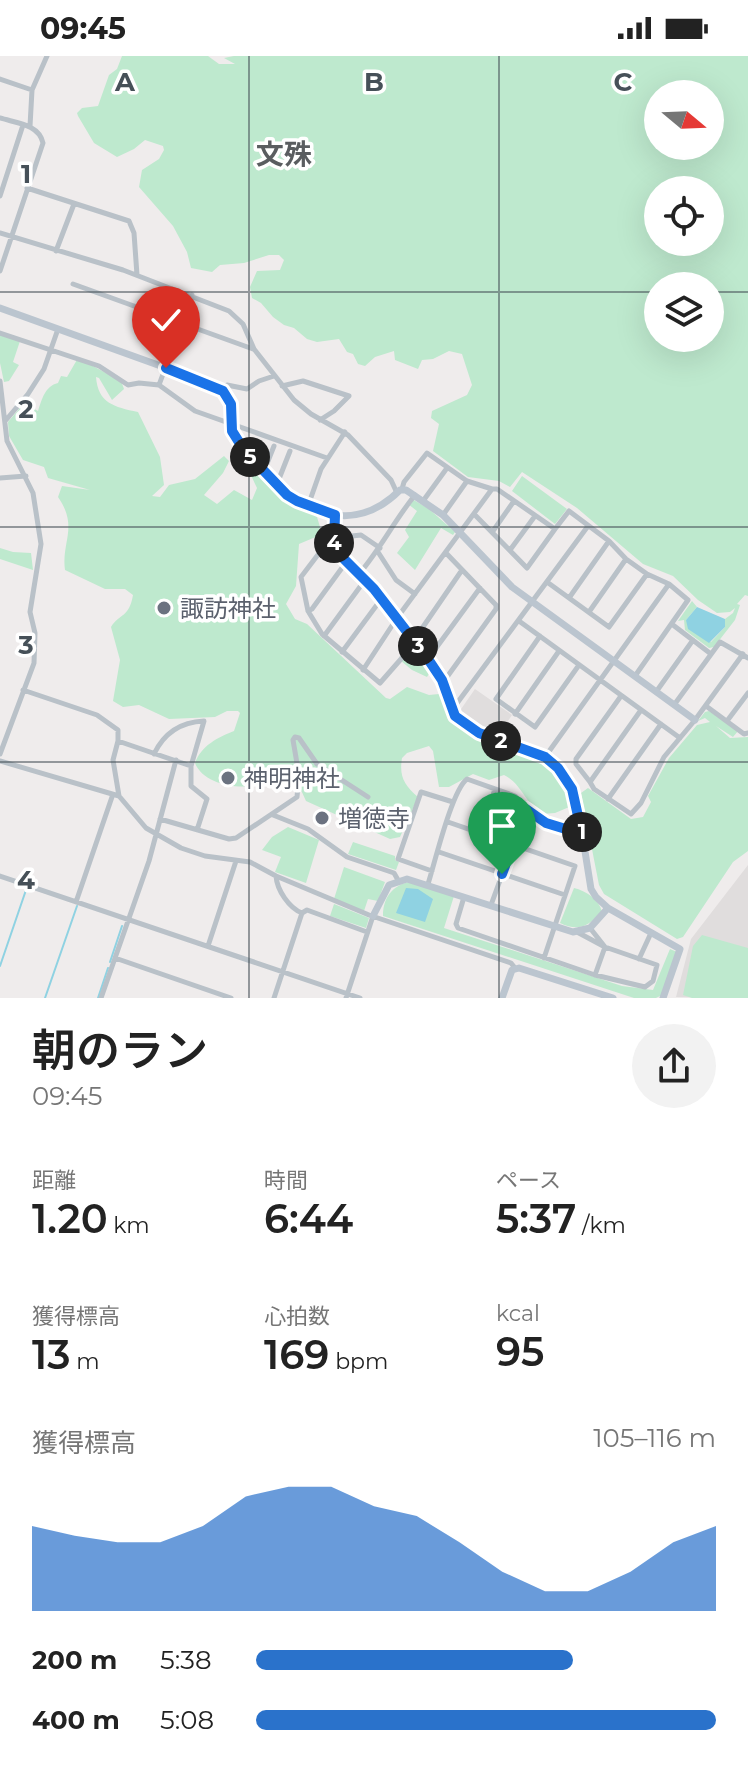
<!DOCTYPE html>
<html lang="ja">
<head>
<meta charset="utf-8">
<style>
  :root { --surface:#fff; --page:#f2f2f2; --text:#222; --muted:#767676; --accent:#2a72cb }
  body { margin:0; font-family:Montserrat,"Noto Sans JP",sans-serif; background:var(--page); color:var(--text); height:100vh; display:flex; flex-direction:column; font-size:30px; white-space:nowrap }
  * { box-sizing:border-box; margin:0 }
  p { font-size:26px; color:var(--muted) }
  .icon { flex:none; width:44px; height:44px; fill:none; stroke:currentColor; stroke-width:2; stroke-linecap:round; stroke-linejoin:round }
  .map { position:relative; height:942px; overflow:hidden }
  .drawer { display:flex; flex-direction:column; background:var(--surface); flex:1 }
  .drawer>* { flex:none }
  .needle { width:52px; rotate:109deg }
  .tools { position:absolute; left:644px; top:24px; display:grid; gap:16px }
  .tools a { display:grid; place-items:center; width:80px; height:80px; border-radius:50%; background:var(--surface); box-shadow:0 8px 32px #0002; font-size:40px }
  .pin { position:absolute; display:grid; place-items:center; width:68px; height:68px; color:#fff; margin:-82px -34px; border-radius:50% 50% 50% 0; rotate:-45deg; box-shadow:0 0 8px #0007 }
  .pin .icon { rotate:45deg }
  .km { position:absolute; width:40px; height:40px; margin:-20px; border-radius:50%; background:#222; color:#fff; font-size:22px; line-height:40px; text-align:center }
  .round { display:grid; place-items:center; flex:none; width:84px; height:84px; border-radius:42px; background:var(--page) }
  .overview { display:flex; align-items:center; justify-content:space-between; height:136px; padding:0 32px }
  h1 { font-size:44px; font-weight:600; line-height:60px }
  .metrics { display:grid; grid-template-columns:repeat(3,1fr); gap:12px; height:136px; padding:8px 32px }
  .metrics div { display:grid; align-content:center }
  .metrics b { font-size:40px; font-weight:600 }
  .metrics small { font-size:22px; font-weight:400 }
  .metrics p { font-size:22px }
  .chart { height:224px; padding:16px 32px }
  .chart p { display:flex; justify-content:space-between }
  .chart svg { width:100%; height:144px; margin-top:8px; fill:var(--accent); opacity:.7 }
  ul { padding:0 32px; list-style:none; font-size:26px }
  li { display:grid; grid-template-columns:128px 96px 1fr; align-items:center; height:60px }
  li i { height:20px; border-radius:10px; background:var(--accent) }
  .status { display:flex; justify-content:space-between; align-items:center; height:56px; padding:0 40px; background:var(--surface); direction:ltr }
  .status svg { height:22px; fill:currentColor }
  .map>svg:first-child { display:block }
</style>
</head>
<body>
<div class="status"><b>09:45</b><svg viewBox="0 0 49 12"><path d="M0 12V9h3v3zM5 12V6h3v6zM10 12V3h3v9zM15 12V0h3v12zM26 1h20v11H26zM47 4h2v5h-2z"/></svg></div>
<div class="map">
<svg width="748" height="942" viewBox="0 0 748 942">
  <rect width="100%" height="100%" fill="#efecec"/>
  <path fill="#e0dddd" d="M475,633L512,659L498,680L467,666L459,656Z
    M748,809V942L676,941L691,883Z"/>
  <path fill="#bee9ce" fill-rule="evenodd" d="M122,0H208L219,8H235L224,2L234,0H748V540L745,539L737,548L740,549L735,564L714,591L709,592L685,574L684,564L678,565L692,545L697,551L686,564L711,586L725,571V563L733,557L735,552L730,556L717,557L698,544L673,520L643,508L577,452L522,416L510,431L499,425L468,421L433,395L439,368L431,362L432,355L467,339L472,329L462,298L449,295L433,303L422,304L418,313L395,304L394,295L375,301L365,310L358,308L353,298L347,296L339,283L317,286L307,283L294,272L284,269L273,261L261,247L252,242L250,231L257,215L280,214L284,204L279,199H269L244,207L220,209L212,216L191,212L187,196L173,170L139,131L142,114L159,103L164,94L163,90L145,84L134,93L117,101L94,87L78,60L77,57L82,52L98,50L109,19L117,13ZM658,38H710V90H658ZM658,134H710V186H658ZM658,230H710V282H658Z
    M0,278L20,285L13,306L19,309L9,325L4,326L0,307Z
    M78,302L121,325L124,333L112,344L99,322L96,321C98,347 114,351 138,356L160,401L164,429L152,440L160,441L169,429L195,423L224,400L229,405L223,417L204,439L217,448L234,434L252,444L257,432L249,415L255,410L287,443L317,461L320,471L318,480L299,488L296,530L286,548L295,563L307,568L386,642L390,643L407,631L429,639L439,638C450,648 453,664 466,673C501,702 565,696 574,749L555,757L542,758C526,749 522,728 504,719L489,724L473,718L449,731H439L433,695L429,690L407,697L402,702C399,720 404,729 418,741L400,781L390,783L306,745L291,712C282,714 278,721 269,725C249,736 204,731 195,707C201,690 218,681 234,675L240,657L238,655H227L215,661L169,663L139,649L123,651L113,645L120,604L111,571C120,557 129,562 133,539L125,533H105L65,514C61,486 79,471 58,441L62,430L90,434L48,422L44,411L23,404L9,380L8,366L24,347L38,355C42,343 45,330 58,327L61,320L67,321Z
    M522,420L567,453L555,468L512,435Z
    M412,443L429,453L455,476L453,479L441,472L415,514L397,497L409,481L405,474L417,455L408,448Z
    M0,492L13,496L31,497L33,514L0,503Z
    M413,590L432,613L427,621L412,614L401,605Z
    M709,655L738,675L733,681L716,670L730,682L748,681V795L733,806L683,881L677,883L604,838L599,829L581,737L588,732L631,763L643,761L651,746L648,740L669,702L697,669L710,666L705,662L698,665L705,656Z
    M288,771L319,784L306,827L275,816L281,801L262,794L272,781Z
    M353,786L395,800V804L399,806L396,814L348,798Z
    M344,811L385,826L378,845L368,843L364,855L334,843Z
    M415,825L454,840L444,872L622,930L653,934L670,893L677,896L662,939L656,942H634L383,860C383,839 395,827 415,825Z
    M574,832C586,835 599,843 602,856C588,870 579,876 560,867Z
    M334,848L369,862L366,872L330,860Z
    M702,879L748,892V942H692L683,939L693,890Z"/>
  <path fill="#8fd2e2" d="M697,551L725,563V571L709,587L688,573L686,564Z
    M406,832L418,833L433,843L425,866L396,857Z"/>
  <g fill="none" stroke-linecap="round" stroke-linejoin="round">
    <path stroke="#8fd2e2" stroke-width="2" d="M110,906L122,870
      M0,910L26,834
      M45,942L77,850
      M98,942L108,912"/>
    <path stroke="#b9c1c8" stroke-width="5" d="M0,23L32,34
      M0,62C16,67 39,68 43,87L0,215
      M30,70L32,34L47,0
      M27,132L129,165L134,177L137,219
      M0,140L23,69
      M0,177L123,214L229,255L243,268L254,293L294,344L311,358L348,379L391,424L397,437
      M56,195L74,148
      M73,228L253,293
      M0,277L99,310L128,329L139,327L159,329L195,355L327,402
      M0,325L7,385L33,437L41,488L30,556L35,577L34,607L0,698
      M159,329L192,239
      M282,330L303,325L349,340L334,355L320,364
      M221,333L227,329L247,333L259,325L274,320
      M6,364L28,338L44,313L58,273
      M264,415L274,390
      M0,422L26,420
      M277,428L290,395
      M402,433L404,426L427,397L467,425L492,433
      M423,445L447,412
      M308,450L321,413L345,376
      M474,458L527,512L555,473
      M443,459L467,425
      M493,475L514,445
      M334,482L361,479L380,492
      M510,494L535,460
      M378,496L396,524L415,538
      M347,505L312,553L308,555L322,578L380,627L401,603L462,514
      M359,518C381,492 394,465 415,439
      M547,526L609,571L647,518
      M569,542L609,485
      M308,555L301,521L320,496L334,487
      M589,556L626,503
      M519,565L680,682
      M673,569L711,598
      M324,580L365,524
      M540,580L496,643L535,671L579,609
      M342,596L382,542
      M428,603L480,532
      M363,614L397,562L492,433H497L555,473L569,455L609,485L626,503L647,518L669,528L688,544L635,620
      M442,624L447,621L496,553V549L446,497
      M23,634L97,659L118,674V685L113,704L119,740
      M656,636L693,584
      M674,649L720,586L748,602
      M706,650L744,678L748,677
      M452,654L588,470
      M641,654L590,726L594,733L631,758L641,747L664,701L695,664L743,598
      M515,658L559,595
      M727,665L748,637
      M118,685L191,710
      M154,698C164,677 181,666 204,665L191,710V730L207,743L197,774
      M545,701L669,528
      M0,705L119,740L146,772L181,792L205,800L250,806L276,820L369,859L511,907L515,912
      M590,726L576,708V703L621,640
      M608,743L661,668
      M273,759L308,773L347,801L394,817L398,824
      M160,763L229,783L236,782L297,741L299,719L293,684L295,681L299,682L317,708L368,741
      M448,766L575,810L544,902
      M480,777L495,733
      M439,796L565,839
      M432,815L398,803L421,736L453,746
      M0,820L360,942
      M276,820C277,834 289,852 302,857L307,854L367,876
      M428,828C435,806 452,734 467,723L515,740L535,761L582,777
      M464,841L456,868L458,872L595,919L605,891L590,872
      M76,846L113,738
      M491,849L526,753
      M577,876L605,891L657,909L653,925L645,931L595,919
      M208,890L236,805
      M115,902L231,942
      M639,903L651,877
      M101,942L149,805L176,704
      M274,942L302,857
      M346,942L373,860"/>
    <path stroke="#bbc5cf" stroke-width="7" d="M0,252L219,331C239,349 225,364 236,383C247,404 271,422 287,439C327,466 365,469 400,434H406L443,459L512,531L695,664
      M335,459L334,487L338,497L374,533L428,603L442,624L455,660L479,677L545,701L564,718L572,733L579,758L591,833L596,841L608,852L680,893L663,942
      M373,860L389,829L407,823L573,876L590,872L608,852
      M502,942L512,914L519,912L613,942"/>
  </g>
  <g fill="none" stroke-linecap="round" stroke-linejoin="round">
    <g stroke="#fff" stroke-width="16">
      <path id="route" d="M166,312L223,335L231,348L232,375L244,394L287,439L297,445L335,459L334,487L338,497L374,533L428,603L442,624L455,660L479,677L545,701L558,712L572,733L582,778L546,767L526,753L502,818"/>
    </g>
    <use href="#route" stroke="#1a73e8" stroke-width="10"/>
  </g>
  <path fill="none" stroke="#465058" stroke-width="2" stroke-opacity="0.55" d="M249,0V942M499,0V942M0,236H658M710,236H748M0,471H748M0,706H748"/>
  <g fill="#6b7280" stroke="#fff" stroke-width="3">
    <circle cx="164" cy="552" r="8"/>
    <circle cx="228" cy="722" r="8"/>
    <circle cx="322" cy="762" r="8"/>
  </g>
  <g text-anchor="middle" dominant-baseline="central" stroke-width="7" stroke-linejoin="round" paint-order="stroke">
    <g font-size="24" fill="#5b616d" stroke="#fff" text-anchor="start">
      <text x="180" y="552">諏訪神社</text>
      <text x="244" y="722">神明神社</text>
      <text x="338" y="762">増徳寺</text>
    </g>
    <g font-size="28" font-weight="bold" fill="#5a5d60" stroke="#fff">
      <text x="284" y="98">文殊</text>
    </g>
  </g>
  <g font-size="26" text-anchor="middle" font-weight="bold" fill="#465058" stroke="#fff" stroke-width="7" stroke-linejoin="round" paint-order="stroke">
    <text x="125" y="35">A</text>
    <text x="374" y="35">B</text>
    <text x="623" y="35">C</text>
    <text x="26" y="127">1</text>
    <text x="26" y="362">2</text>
    <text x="26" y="598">3</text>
    <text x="26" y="833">4</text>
  </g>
</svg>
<div class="tools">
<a><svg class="needle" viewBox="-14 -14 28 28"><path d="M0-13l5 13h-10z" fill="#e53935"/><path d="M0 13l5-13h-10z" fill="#767676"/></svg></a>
<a><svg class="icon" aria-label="locate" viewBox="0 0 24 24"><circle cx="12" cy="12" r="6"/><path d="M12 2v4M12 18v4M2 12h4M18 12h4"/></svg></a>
<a><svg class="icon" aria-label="layers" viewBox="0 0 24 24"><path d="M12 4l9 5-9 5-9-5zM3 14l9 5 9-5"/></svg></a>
</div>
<div class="pin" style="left:502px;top:818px;background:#1e9e55"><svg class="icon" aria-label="arrive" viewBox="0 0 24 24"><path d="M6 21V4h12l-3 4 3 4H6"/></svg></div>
<div class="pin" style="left:166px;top:312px;background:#d93025"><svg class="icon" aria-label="check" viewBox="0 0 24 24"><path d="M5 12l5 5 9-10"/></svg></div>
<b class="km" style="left:582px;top:776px">1</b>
<b class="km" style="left:501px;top:685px">2</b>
<b class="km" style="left:418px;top:590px">3</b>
<b class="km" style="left:334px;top:487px">4</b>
<b class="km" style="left:250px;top:401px">5</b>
</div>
<section class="drawer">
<div class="overview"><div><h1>朝のラン</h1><p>09:45</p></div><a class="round"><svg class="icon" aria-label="share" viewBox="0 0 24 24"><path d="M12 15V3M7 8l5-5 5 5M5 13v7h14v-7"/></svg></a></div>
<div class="metrics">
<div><p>距離</p><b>1.20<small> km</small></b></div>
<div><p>時間</p><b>6:44</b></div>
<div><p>ペース</p><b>5:37<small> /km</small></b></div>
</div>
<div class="metrics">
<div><p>獲得標高</p><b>13<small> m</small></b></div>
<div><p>心拍数</p><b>169<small> bpm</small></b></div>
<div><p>kcal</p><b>95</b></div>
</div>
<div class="chart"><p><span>獲得標高</span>105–116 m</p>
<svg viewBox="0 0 160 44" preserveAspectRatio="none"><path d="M0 44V18L10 21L20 23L30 23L40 18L50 9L60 6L70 6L80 12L90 15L100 23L110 32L120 38L130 38L140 32L150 23L160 18V44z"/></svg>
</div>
<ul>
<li><b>200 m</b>5:38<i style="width:69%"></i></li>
<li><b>400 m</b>5:08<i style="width:100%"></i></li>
</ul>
</section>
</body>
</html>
